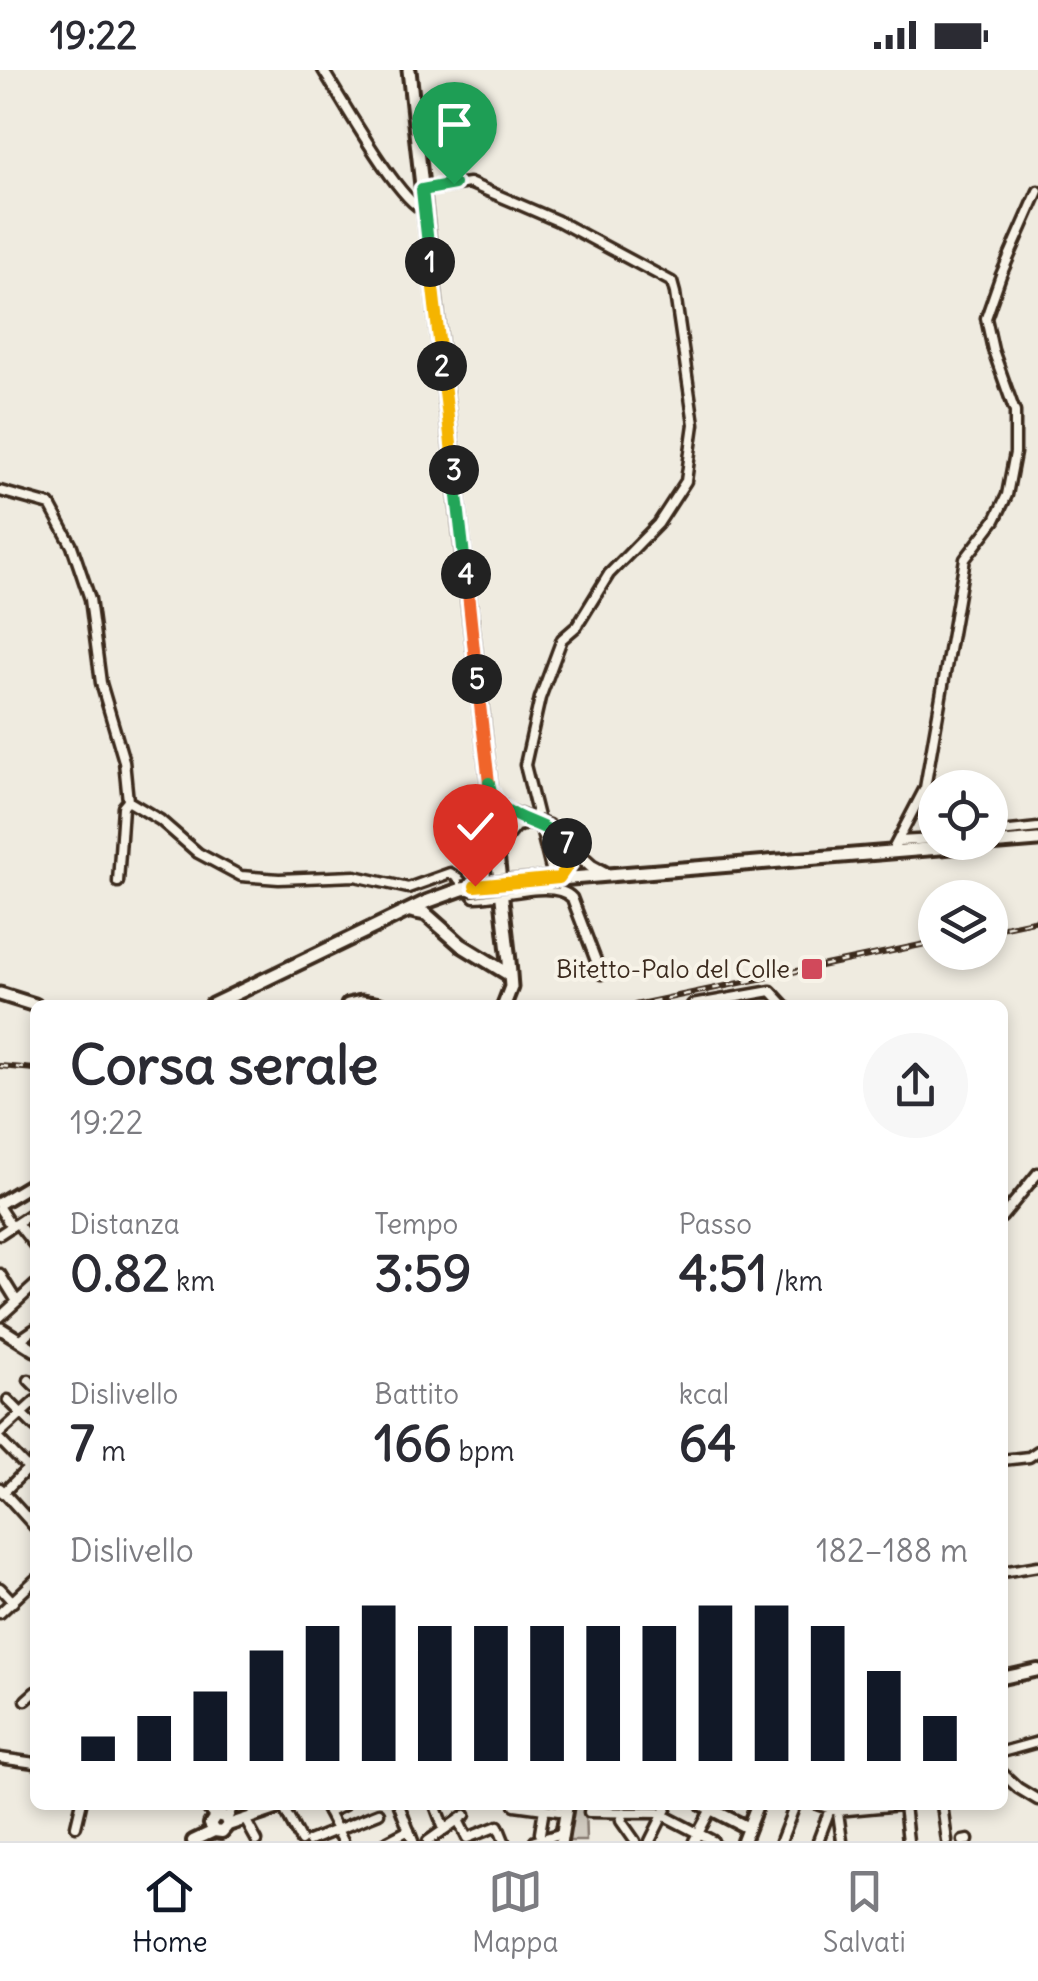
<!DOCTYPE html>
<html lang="it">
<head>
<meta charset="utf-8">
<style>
  :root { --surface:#fff; --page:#f7f7f7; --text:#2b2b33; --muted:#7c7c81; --line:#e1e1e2; --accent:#111827 }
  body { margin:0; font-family:Delius,sans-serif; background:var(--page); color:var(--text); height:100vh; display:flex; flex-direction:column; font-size:38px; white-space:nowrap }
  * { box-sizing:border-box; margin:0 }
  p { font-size:32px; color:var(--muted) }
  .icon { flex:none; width:55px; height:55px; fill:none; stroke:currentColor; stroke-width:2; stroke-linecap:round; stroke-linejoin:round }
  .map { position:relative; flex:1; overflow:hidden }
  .drawer { position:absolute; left:30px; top:930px; width:978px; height:810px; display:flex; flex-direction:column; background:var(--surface); border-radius:15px; box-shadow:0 5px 15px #0003 }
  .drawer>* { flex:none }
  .tools { position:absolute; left:918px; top:700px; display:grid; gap:20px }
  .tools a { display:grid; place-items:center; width:90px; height:90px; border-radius:50%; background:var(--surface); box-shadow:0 5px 15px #0003; font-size:50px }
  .pin { position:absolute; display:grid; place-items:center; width:85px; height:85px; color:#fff; margin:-102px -42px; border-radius:50% 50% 50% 0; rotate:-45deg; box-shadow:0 0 10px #0007 }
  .pin .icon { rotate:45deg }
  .km { position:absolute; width:50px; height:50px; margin:-25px; border-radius:50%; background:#222; color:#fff; font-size:28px; line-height:50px; text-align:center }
  .round { display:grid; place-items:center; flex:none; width:105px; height:105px; border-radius:52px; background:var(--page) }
  .summary { display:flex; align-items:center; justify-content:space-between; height:170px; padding:0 40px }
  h1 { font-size:55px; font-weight:800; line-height:75px }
  .stats { display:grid; grid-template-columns:repeat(3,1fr); gap:15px; height:170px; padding:10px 40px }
  .stats div { display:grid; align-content:center }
  .stats b { font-size:50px; font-weight:800 }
  .stats small { font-size:28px; font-weight:400 }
  .stats p { font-size:28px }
  .chart { height:280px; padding:20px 40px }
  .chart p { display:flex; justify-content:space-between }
  .chart svg { width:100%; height:180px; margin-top:10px; stroke:var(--accent); stroke-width:6 }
  .status { display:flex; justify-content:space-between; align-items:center; height:70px; padding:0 50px; background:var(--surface); direction:ltr }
  .status svg { height:28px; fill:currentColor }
  .dock { display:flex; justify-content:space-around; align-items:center; height:140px; border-top:2px solid var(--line); background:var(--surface); font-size:28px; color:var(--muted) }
  .dock a { display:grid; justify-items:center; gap:5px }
  .dock .selected { color:var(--accent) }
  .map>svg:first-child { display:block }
</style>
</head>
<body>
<div class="status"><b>19:22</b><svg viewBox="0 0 49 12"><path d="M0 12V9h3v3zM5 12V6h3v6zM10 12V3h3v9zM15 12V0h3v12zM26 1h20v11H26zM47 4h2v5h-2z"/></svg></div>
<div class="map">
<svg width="1038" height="1771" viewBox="0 0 1038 1771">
  <rect width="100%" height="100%" fill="#efebe0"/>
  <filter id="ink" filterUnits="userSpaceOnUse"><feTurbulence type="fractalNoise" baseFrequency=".01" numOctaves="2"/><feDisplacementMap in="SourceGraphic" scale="20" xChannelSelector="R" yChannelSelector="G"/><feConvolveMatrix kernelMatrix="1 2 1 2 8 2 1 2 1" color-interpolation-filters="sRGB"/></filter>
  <g filter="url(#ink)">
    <path fill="#d1cbc0" stroke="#867a6f" stroke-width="2.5" d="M571,1735H585L586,1771H566Z"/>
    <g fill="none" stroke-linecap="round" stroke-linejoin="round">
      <g stroke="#3b2a1e" stroke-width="15">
        <path id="minor" d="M323,0C341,28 399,132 424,140
          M422,120L469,113L558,151L672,212L675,223L694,354L686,411L658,454L609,504L577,556L562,569L540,628L525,695L556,819
          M0,421L50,435L72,476L90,529L101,613L124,691L128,731L160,750L198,783L241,806L279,809L355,806L408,818L450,803L458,808L474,827C500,828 554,808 572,828L601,904
          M990,763L1038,758
          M899,771L935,769
          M891,783L925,718L965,489L995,450L1007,425L1015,383V342L993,280L986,248L1001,205L1038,121
          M118,812L123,737L128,731
          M692,935L771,921L784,935
          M0,1139L11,1156
          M1002,1147L1038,1103
          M17,1153L35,1176
          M0,1164L35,1141
          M0,1204L16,1230
          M0,1247L35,1215
          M19,1270L35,1259
          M29,1310L35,1316
          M8,1330L35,1357
          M0,1363L35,1331
          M0,1370L35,1406
          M1002,1390L1029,1387L1038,1381
          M0,1418L35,1457
          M3,1423L35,1391
          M1002,1502L1038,1496
          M0,1518L13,1532
          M0,1543L35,1510
          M26,1630L35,1622
          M1002,1682L1038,1672
          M0,1688L35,1693
          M1002,1703L1018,1718L1038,1730
          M205,1735L214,1747
          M324,1735L343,1771
          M399,1735L413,1771
          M435,1735L444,1759
          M515,1735L566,1742
          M819,1735L837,1741L901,1735
          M837,1735L842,1771
          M904,1735L908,1771
          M942,1735L947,1771
          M283,1737L301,1771
          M589,1742L659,1743L713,1771
          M624,1742L621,1751L635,1771
          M328,1743L344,1735
          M227,1750L233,1735
          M458,1750L467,1768L498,1756L504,1771
          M246,1751L257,1771
          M76,1756L81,1735
          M540,1763L544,1739
          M309,1771L379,1743
          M388,1771L409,1760
          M428,1771L465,1745
          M535,1771L563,1763
          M650,1771L668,1735
          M694,1771L711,1739
          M781,1771L795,1735
          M818,1771L830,1739
          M963,1771L968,1770"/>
      </g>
      <g stroke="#3b2a1e" stroke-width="18">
        <path id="tertiary" d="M0,1133L35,1112
          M0,1258L35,1280
          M1002,1608L1038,1600
          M703,1735L748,1758
          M214,1761L210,1754L216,1745L225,1747L228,1755
          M193,1771L214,1761L222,1762L228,1755L288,1735
          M561,1771L567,1735
          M743,1771L757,1735"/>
      </g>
      <g stroke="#3b2a1e" stroke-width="19">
        <path id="secondary" d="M409,0L509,891L511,917L504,935
          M492,729L506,741L536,753
          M548,757L591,796L604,803
          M497,777L515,755L531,751
          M559,809L1038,770
          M559,809L570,795L569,775
          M511,812L551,809
          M411,841L426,844L461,875L510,905
          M0,924L35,935
          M212,935L426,832L462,819
          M348,935L361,932L380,935"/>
      </g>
      <use href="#minor" stroke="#f7f3e8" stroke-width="8"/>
      <use href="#tertiary" stroke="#f7f3e8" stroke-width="10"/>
      <use href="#secondary" stroke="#f7f3e8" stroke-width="11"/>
      <g stroke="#3b2a1e" stroke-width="6">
        <path id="rail" d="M990,860L1038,850
          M635,935L935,872
          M0,996L35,999"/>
      </g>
      <use href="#rail" stroke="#f7f3e8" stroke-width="2.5" stroke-dasharray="8" stroke-linecap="butt"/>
      <g stroke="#3b2a1e" stroke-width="19" stroke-linecap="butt">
        <path id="secondary-bridge" d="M536,753L548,757
          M551,809H559
          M462,819L511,812"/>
      </g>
      <use href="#secondary-bridge" stroke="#f7f3e8" stroke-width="11"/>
    </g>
  </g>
  <g fill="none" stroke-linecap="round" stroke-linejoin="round" filter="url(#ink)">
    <g stroke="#fff" stroke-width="20">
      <path id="split-1" d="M430,192L422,120L454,114"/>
    </g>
    <g stroke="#fff" stroke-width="20">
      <path id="split-2" d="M430,192L442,296"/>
    </g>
    <g stroke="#fff" stroke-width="20">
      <path id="split-3" d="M442,296L454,400"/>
    </g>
    <g stroke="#fff" stroke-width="20">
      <path id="split-4" d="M454,400L466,504"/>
    </g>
    <g stroke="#fff" stroke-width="20">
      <path id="split-5" d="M466,504L477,609"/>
    </g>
    <g stroke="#fff" stroke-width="20">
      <path id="split-6" d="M477,609L489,713"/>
    </g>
    <g stroke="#fff" stroke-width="20">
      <path id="split-7" d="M489,713C494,751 543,748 567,773"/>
    </g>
    <g stroke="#fff" stroke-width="20">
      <path id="split-8" d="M475,816L559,808L572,789L567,773"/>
    </g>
    <use href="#split-1" stroke="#22a559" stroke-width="12"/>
    <use href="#split-2" stroke="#f5b400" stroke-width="12"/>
    <use href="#split-3" stroke="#f5b400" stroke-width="12"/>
    <use href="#split-4" stroke="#22a559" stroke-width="12"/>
    <use href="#split-5" stroke="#f0652b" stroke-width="12"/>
    <use href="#split-6" stroke="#f0652b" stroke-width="12"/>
    <use href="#split-7" stroke="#22a559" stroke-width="12"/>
    <use href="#split-8" stroke="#f5b400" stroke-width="12"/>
  </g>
  <rect fill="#d1495b" stroke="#f7f3e8" stroke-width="4" x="800" y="887" width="24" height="24" rx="5"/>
  <g text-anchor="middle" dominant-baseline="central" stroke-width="8" stroke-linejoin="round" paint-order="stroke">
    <g font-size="25" fill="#3b2a1e" stroke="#f7f3e8" text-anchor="end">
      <text x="790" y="899">Bitetto-Palo del Colle</text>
    </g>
  </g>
</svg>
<div class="tools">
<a><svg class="icon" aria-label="locate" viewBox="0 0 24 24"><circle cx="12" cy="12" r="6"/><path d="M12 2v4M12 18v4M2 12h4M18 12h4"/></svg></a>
<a><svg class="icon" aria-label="layers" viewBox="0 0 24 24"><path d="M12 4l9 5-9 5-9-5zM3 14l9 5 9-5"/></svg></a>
</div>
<div class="pin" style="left:454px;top:114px;background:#1e9e55"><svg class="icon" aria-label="arrive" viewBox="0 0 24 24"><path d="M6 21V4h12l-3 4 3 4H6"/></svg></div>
<div class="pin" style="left:475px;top:816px;background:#d93025"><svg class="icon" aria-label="check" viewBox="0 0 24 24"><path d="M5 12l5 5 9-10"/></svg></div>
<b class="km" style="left:430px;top:192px">1</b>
<b class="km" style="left:442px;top:296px">2</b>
<b class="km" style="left:454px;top:400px">3</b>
<b class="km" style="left:466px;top:504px">4</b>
<b class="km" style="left:477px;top:609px">5</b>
<b class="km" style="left:567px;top:773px">7</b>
<section class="drawer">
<div class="summary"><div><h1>Corsa serale</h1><p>19:22</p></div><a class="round"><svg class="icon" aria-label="share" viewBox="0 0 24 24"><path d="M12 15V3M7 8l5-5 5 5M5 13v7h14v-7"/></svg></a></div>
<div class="stats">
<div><p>Distanza</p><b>0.82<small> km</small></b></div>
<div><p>Tempo</p><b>3:59</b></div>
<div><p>Passo</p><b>4:51<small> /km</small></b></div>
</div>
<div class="stats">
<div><p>Dislivello</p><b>7<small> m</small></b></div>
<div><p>Battito</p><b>166<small> bpm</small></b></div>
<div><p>kcal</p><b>64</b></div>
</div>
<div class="chart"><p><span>Dislivello</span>182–188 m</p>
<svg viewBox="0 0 160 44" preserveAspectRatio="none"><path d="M5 44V38M15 44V33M25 44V27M35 44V17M45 44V11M55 44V6M65 44V11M75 44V11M85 44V11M95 44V11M105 44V11M115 44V6M125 44V6M135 44V11M145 44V22M155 44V33"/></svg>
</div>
</section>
</div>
<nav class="dock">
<a class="selected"><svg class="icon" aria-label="home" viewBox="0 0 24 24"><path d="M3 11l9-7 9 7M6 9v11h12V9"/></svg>Home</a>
<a><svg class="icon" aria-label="map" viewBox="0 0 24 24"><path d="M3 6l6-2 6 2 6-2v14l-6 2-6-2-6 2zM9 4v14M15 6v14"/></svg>Mappa</a>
<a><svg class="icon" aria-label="saved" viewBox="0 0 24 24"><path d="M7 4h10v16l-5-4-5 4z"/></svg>Salvati</a>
</nav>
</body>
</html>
